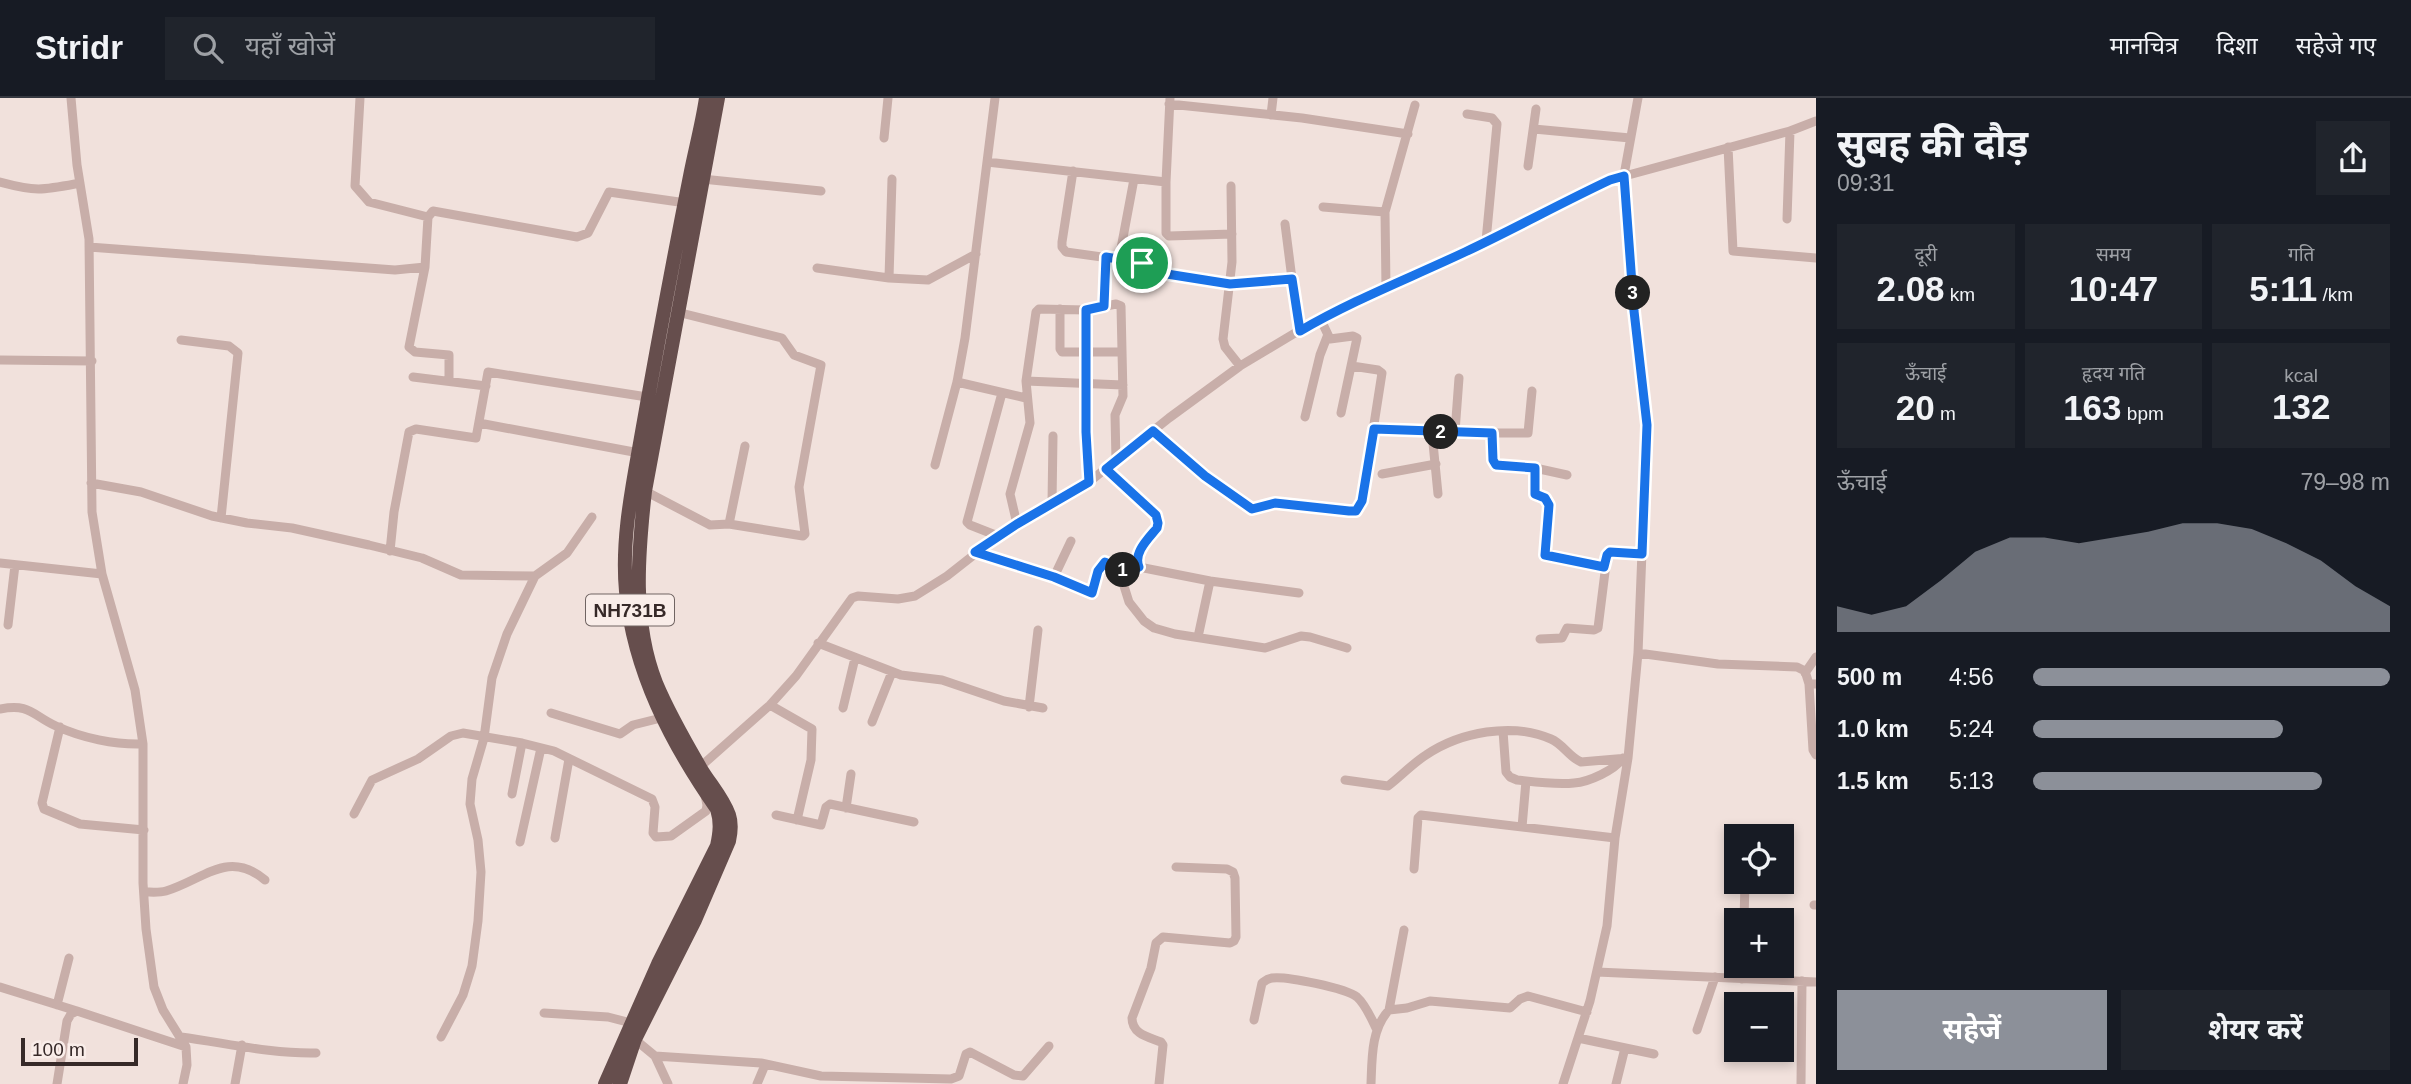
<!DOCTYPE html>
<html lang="hi">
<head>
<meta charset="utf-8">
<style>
  :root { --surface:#171b24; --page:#20242c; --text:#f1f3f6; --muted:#9ea1a6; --line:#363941; --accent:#8c9099 }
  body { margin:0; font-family:Arial,"Noto Sans Devanagari",sans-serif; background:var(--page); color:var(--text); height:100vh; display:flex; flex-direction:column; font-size:26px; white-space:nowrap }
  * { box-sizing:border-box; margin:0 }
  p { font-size:23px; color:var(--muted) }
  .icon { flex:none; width:38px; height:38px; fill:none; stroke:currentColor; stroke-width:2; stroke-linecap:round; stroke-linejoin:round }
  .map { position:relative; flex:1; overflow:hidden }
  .details { display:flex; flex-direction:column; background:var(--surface); width:595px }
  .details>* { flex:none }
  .controls { position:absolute; left:1724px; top:726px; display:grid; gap:14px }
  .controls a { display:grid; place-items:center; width:70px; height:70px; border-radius:0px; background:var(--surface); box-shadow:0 4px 10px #0003; font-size:35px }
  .scale { position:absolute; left:21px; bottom:18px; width:117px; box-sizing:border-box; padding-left:7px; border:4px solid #362928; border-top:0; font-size:19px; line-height:24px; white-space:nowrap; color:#362928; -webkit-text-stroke:5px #f9ede9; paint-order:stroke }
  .pin { position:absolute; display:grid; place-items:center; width:60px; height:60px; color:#fff; margin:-30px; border:4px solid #fff; border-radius:50%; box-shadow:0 2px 7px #0007 }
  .km { position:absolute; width:35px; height:35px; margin:-18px; border-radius:50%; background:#222; color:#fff; font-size:19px; line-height:35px; text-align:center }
  .round { display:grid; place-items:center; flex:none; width:74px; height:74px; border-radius:0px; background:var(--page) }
  .head { display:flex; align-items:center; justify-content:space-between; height:119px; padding:0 21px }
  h1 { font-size:38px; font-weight:700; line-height:52px }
  .stats { display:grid; grid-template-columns:repeat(3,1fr); gap:10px; height:119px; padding:7px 21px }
  .stats div { display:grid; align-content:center; border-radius:0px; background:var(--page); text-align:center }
  .stats b { font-size:35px; font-weight:700 }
  .stats small { font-size:19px; font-weight:400 }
  .stats p { font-size:19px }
  .chart { height:196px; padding:14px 21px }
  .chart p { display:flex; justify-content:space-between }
  .chart svg { width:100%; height:126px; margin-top:7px; fill:var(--accent); opacity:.7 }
  .primary-button { display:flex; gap:14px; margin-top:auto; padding:14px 21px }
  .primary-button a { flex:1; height:80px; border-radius:0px; background:var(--accent); color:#fff; font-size:28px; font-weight:700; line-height:80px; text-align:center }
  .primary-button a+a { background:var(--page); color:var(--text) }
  ul { padding:0 21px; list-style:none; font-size:23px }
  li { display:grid; grid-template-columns:112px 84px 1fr; align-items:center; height:52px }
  li i { height:18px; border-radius:9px; background:var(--accent) }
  header { display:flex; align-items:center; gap:42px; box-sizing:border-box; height:98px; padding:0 35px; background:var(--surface); border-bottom:2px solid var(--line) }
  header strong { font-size:33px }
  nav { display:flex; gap:38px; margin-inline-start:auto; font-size:24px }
  .search { width:490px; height:63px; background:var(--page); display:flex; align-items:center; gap:18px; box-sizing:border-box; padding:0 24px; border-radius:0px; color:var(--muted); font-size:26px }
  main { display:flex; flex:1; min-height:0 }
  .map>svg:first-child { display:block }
</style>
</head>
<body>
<header>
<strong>Stridr</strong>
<div class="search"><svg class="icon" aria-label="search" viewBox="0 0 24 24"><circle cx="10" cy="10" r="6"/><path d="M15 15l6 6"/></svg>यहाँ खोजें</div>
<nav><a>मानचित्र</a><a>दिशा</a><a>सहेजे गए</a></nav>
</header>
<main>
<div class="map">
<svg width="1816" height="986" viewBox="0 0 1816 986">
  <rect width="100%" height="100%" fill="#f1e1dc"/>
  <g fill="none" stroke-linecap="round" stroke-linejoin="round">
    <path stroke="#c8aea9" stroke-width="9" d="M71,0L77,67L89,141L92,414L102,476L135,592L143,646V785L146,831L154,889L163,912L186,949
      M360,0L355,88L369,104L428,119
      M1170,0L1166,84V135L1169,138L1232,136
      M1169,6L1302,20L1408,36
      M1467,16L1492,20L1497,26L1486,143
      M1271,17L1273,0
      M1534,31L1630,40
      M884,40L888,0
      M1728,49L1733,153L1816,160
      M987,64L1166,84
      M1528,68L1536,11
      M1073,73L1062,144V149L1066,154L1138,164L1142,165L1148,173L1230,186L1292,181L1300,233
      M702,81L821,93
      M0,84C37,94 43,92 80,85
      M1231,88L1232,164L1223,241L1225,249L1240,268
      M1323,109L1385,114
      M1787,121L1790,33
      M1285,126L1292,181
      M89,149L395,172L425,169
      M1119,161L1134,81
      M817,170L889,180L928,182L976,156
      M889,180L892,81
      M1386,190L1385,114L1415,7
      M1104,208L1106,159
      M1060,211V251L1062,254H1122
      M1086,212V334L1089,384
      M677,214L782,240L794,257L821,267L799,389L805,436L803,438L729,426
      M1320,220L1330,241L1353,238L1357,240L1341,315
      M181,242L229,248L238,255L221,420
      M0,262L92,263
      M413,279L486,288
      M449,283V257L415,254L409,249L425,169L428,119L433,113L577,139L588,135L609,94L686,105
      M1026,283L1123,287
      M957,284L1026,300
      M1305,319L1320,257L1327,239
      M479,325L639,355
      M1374,331L1432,335H1528L1532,293
      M1153,333L1205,378L1252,411L1275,405L1356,413L1362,403L1382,275L1378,272L1352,268
      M1455,334L1459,280
      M1432,335L1438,396
      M1492,335L1493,362L1496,367L1535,370L1567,377
      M935,367L957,284L965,240L995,0
      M1535,370V396L1545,400L1549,407L1545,457L1604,469
      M1106,371L1158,421C1157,439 1131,451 1139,469L1210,483L1299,495
      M1382,376L1436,366
      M91,385L141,394L212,418L247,425L292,430L369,447L422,460L461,477L535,478L567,455L592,419
      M645,393L710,427L729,426L745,348
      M1052,405L1053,338
      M1017,426L1010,396L1030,325L1026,283L1036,214L1039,211L1086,212L1116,206L1121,208L1123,298L1115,317L1116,363
      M998,438L970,427L967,424L1002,295
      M390,453L394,414L409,334L416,331L476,340L488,274L647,299
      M975,454L1054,479L1091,495L1094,493L1098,473L1105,464L1127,474L1131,473
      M0,465L102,476
      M1127,474L1124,488L1129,504L1144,523L1154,530L1175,536L1265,550L1301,538L1310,539L1347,550
      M1054,479L1071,443
      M8,527L15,467
      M1198,539L1210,483
      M1540,541L1562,540L1567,530L1594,532L1598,530L1607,458L1614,453L1642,456
      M818,545L901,577L942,582L1004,603L1043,610
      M1638,555L1718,566L1797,569L1805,573L1809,586H1816
      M1805,575L1816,559
      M1809,586L1813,652L1816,657
      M770,607L812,631L811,662L797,722
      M1029,609L1038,532
      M843,610L855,560
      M0,611C30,605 32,617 56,628C82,640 115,647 143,646
      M551,615L620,636L633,627L661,620
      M872,624L892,574
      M60,629L42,705L44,711L80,726L144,732
      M1503,633L1506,674L1510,679L1517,682C1535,684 1556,687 1574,685C1589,684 1615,672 1623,660
      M700,669L770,607L796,578L852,500L858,498L898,501L915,498L947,478L998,438L1089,384L1169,320L1240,268L1320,220L1469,152L1610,82L1790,33L1816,23
      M1345,682L1388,688C1401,678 1412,666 1426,657C1460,634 1512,624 1551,641C1563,646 1569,659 1581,664L1628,660
      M512,696L522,645
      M846,710L851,676
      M354,716L372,682L418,661L451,638L463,635L522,645L554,653L652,701L655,709L653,735L656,739L671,738L706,713L707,707L705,697
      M776,717L821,727L826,709L830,706L914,724
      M1522,729L1526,683
      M555,740L569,661
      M520,744L541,650
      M1414,771L1418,720L1421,717L1615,740
      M144,794C151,794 159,795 166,793C203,782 228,751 265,782
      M1814,807H1816
      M1744,822L1745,784
      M1597,874L1816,884
      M1742,881V868
      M0,889L77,913
      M57,907L69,860
      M1389,912L1404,832
      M544,915L608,919L631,925
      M1254,922L1262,885C1266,882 1267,881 1272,880C1286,878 1346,890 1357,899C1366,907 1372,922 1377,932
      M1697,932L1715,879
      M181,939C226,945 271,956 316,955
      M441,939L463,897L472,868L478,823L481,774L478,742L470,706L472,681L484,640L492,580L507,536L535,478
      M632,939L655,958L668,986
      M1578,940L1654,956
      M655,958L761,965L821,978L951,981L959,978L966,956L970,954L1014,977L1023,978L1049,948
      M57,986L67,923L71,916L77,913L186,949L187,967L183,986
      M235,986L242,947
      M757,986L765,967
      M1159,986L1163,947L1161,944C1148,939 1132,936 1132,920L1151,870L1156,845L1163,839L1230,845L1234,843L1236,839L1235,780L1233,774L1227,771L1176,769
      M1371,986C1372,961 1371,931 1389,912L1407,910L1430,903L1510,910L1520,901L1528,898L1587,914
      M1563,986L1590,903L1607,828L1615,740L1628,660L1638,555L1647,327L1634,213L1624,77L1638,0
      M1616,986L1625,950
      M1801,986L1802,883"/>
    <path stroke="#664e4d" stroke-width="14" d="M605,986L658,866L717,748C720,734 721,724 717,711C671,645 634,574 626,493C621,440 633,386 642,334C657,249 673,163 690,78C695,52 702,27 706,0
      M620,986L635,941L695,822L729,743C731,734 732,726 729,717C723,700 710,686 701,671C687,647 666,609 656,585C632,524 638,456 645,393L718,0"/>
  </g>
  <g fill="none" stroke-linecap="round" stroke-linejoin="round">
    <g stroke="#fff" stroke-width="14">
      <path id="route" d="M1624,78L1634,213L1647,327L1642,456L1610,454L1607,457L1604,469L1545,457L1549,407L1545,400L1535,396V370L1496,367L1493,362L1492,335L1374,331L1362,403L1356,413H1349L1275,405L1252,411L1205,378L1153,333L1106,371L1156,417L1158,425L1157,430C1148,441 1133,455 1139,469L1127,474L1105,464L1098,473L1092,495L1054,479L975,454L1017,426L1089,384L1086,334V212L1104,208L1106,159L1142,165L1148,173L1230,186L1292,181L1300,233C1353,202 1410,180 1465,154C1514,131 1561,105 1610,82Z"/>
    </g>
    <use href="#route" stroke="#1a73e8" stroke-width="9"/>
  </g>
  <g text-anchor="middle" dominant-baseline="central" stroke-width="7" stroke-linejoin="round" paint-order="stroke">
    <rect fill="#f9ede9" stroke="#706462" stroke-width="2" x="586" y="496.5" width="88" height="31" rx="5"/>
    <g font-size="19" font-weight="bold" fill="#362928">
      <text x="630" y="512">NH731B</text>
    </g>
  </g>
</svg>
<div class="controls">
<a><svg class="icon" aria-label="locate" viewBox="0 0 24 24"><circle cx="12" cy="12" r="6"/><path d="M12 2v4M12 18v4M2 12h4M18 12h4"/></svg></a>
<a>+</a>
<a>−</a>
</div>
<div class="scale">100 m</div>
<div class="pin" style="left:1142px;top:165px;background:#1e9e55"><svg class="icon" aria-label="arrive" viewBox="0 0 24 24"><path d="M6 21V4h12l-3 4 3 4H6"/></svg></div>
<b class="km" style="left:1123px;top:472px">1</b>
<b class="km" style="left:1441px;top:334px">2</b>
<b class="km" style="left:1633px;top:195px">3</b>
</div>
<section class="details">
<div class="head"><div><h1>सुबह की दौड़</h1><p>09:31</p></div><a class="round"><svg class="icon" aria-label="share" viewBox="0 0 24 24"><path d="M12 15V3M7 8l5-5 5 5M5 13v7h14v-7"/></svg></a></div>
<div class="stats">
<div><p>दूरी</p><b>2.08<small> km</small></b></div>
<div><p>समय</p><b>10:47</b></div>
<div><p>गति</p><b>5:11<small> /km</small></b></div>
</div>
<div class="stats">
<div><p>ऊँचाई</p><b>20<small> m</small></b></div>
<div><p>हृदय गति</p><b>163<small> bpm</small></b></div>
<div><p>kcal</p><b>132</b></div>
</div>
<div class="chart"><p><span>ऊँचाई</span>79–98 m</p>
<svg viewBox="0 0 160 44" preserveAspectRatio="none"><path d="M0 44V35L10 38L20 35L30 26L40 16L50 11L60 11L70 13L80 11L90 9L100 6L110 6L120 8L130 13L140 19L150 28L160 35V44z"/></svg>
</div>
<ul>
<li><b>500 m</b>4:56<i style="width:100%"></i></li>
<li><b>1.0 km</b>5:24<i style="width:70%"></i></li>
<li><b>1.5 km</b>5:13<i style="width:81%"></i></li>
</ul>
<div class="primary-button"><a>सहेजें</a><a>शेयर करें</a></div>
</section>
</main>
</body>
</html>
